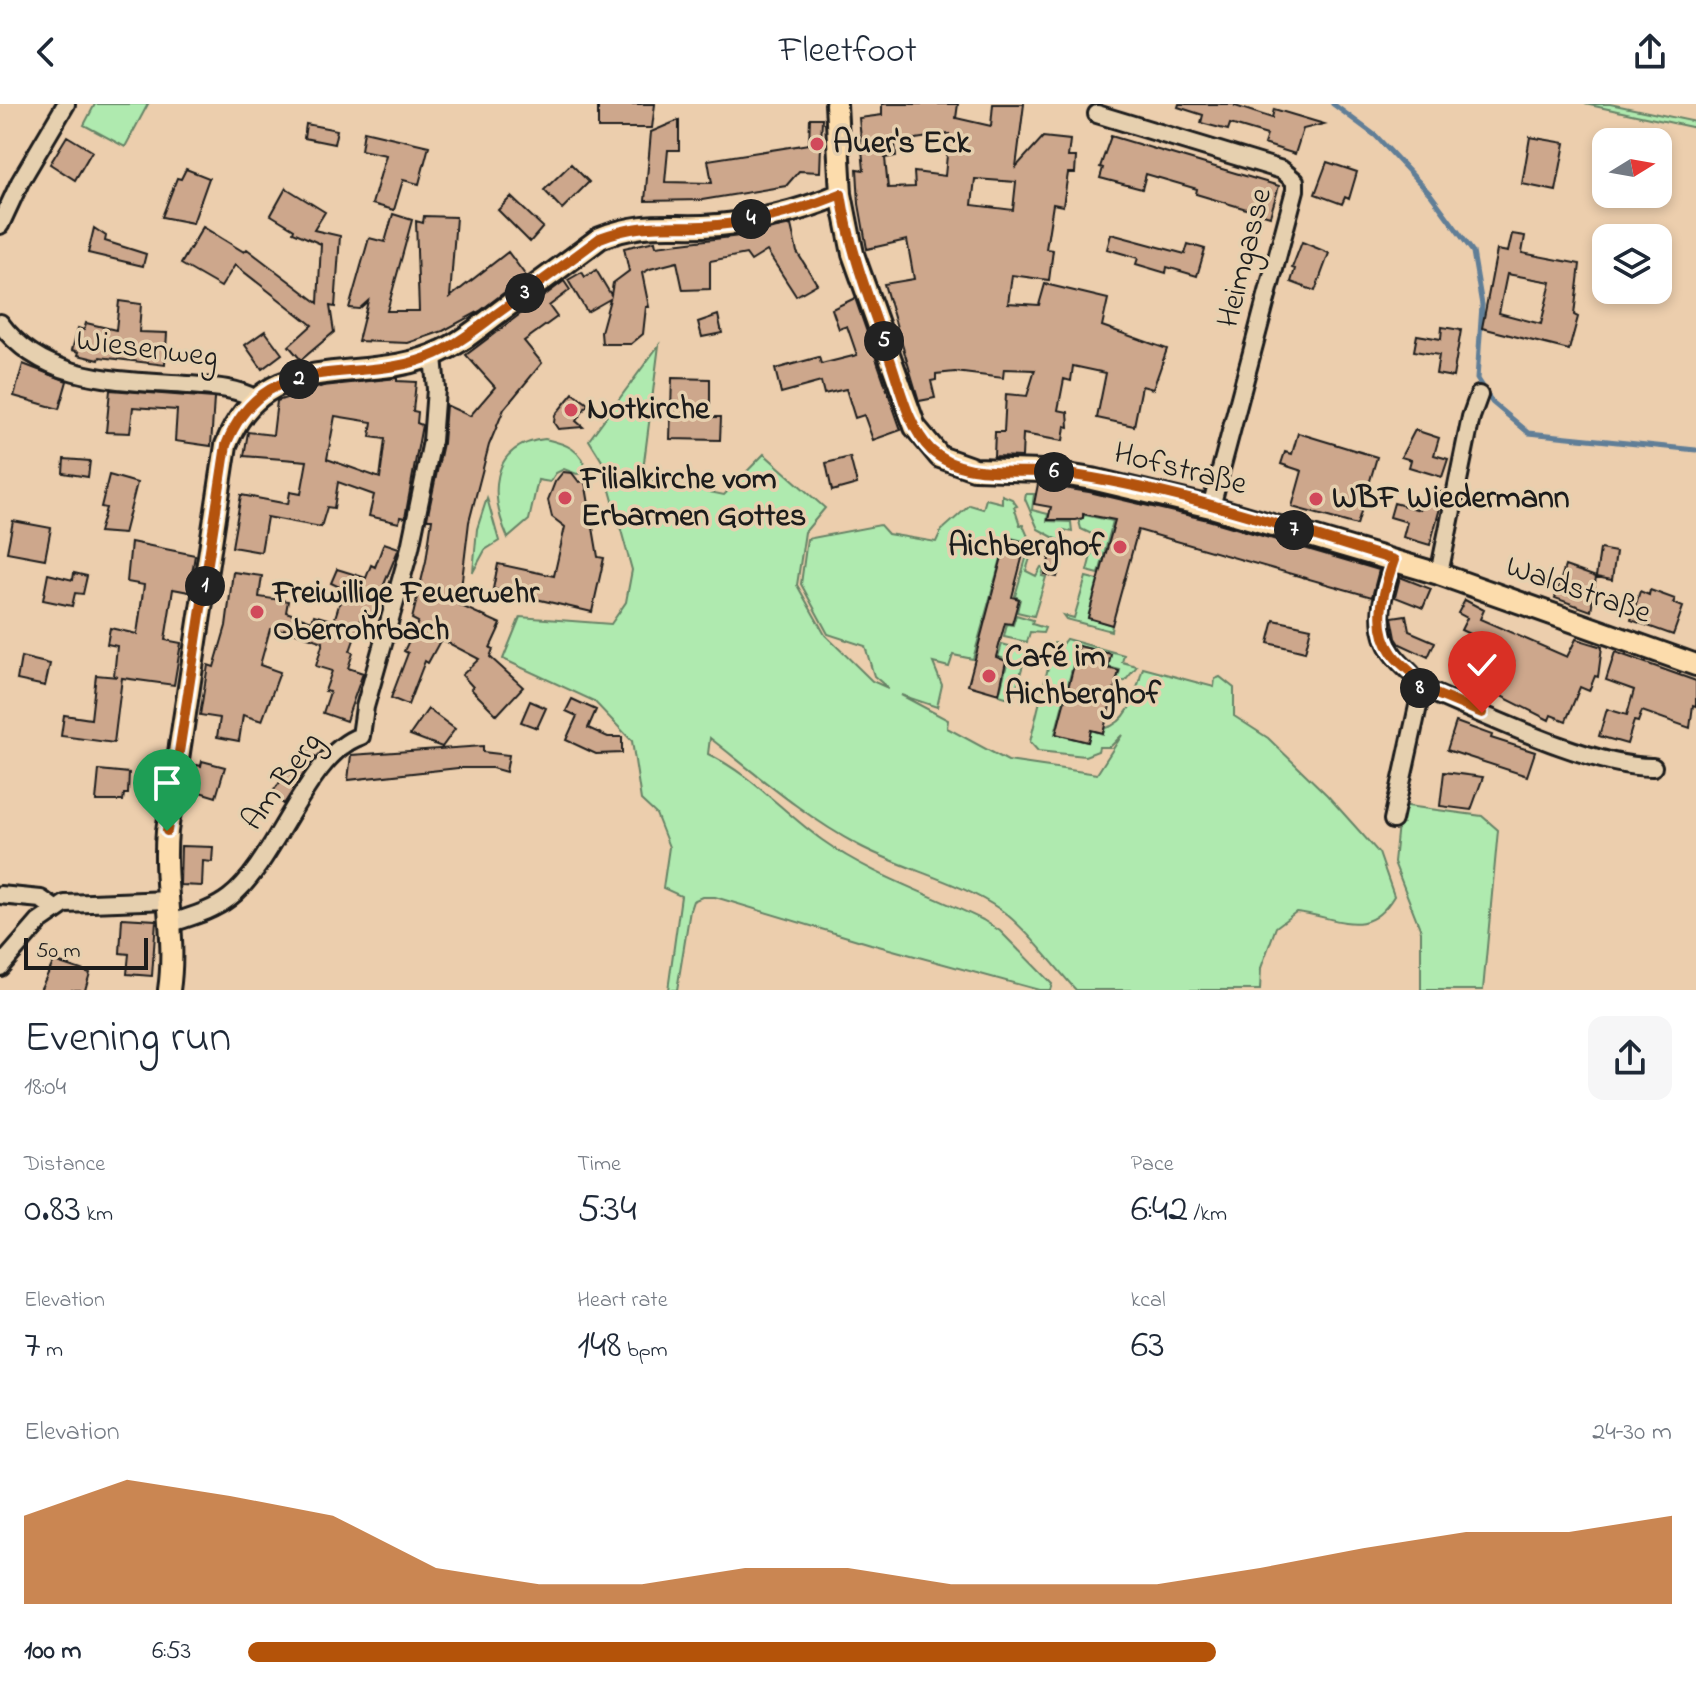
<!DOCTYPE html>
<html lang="en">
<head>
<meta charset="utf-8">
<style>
  :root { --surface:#fff; --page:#f6f6f7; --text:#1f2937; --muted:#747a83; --accent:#b45309 }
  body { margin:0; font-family:"Indie Flower",sans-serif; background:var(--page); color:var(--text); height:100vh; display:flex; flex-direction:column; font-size:30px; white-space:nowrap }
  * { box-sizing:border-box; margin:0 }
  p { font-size:26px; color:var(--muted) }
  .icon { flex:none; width:44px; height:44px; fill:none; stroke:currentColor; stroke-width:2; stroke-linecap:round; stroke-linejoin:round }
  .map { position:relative; height:886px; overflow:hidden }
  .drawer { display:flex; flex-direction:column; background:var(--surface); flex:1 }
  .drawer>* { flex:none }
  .needle { width:52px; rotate:79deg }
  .tools { position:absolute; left:1592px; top:24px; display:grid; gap:16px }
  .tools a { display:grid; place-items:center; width:80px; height:80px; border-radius:16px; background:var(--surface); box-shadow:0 4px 12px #0003; font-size:40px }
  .scale { position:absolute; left:24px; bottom:20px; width:124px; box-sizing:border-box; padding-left:8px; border:4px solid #1c1c1c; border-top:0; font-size:22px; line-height:28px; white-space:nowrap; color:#1c1c1c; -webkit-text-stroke:6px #e6d0af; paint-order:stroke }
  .pin { position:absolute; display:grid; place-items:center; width:68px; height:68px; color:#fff; margin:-82px -34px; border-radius:50% 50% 50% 0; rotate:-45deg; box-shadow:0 0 8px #0007 }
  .pin .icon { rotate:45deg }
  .km { position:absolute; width:40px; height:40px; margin:-20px; border-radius:50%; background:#222; color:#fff; font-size:22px; line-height:40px; text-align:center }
  .round { display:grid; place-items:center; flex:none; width:84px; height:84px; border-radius:16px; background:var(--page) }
  .headline { display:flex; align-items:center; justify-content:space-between; height:136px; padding:0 24px }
  h1 { font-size:44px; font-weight:600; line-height:60px }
  .figures { display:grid; grid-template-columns:repeat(3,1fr); gap:12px; height:136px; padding:8px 24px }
  .figures div { display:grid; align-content:center }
  .figures b { font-size:40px; font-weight:600 }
  .figures small { font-size:22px; font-weight:400 }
  .figures p { font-size:22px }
  .chart { height:224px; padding:16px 24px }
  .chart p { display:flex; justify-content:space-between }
  .chart svg { width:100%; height:144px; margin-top:8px; fill:var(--accent); opacity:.7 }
  ul { padding:0 24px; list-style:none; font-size:26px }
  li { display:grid; grid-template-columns:128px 96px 1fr; align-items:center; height:60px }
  li i { height:20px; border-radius:10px; background:var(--accent) }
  header { display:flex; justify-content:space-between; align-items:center; height:104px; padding:0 24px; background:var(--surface); font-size:36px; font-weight:600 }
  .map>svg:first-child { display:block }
</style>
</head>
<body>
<header><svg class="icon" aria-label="back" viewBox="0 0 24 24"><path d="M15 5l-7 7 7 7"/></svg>Fleetfoot<svg class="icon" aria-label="share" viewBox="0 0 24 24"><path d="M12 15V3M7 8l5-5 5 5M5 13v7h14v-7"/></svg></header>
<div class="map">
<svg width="1696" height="886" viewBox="0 0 1696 886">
  <rect width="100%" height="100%" fill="#eccead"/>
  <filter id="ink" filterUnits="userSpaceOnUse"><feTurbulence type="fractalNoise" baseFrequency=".0125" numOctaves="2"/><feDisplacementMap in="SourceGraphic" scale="16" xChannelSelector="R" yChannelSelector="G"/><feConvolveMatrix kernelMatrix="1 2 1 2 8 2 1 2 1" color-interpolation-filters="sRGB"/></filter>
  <g filter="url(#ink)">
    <path fill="#afeaaf" stroke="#668366" stroke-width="2" d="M95,0H148L125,43L84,21Z
      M1585,0H1610L1696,18V24Z
      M659,241L642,374L724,391L764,350L825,404L805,428L797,481L825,531L872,577L888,584L874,572L865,542L828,530L801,480L807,435L880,421L888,430L936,438L941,427L970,401L983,405L986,395L1002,399V391L1012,395L1017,402L1014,403L1020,421H1023L1029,435L1028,438L1007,433L973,555L953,551L949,563L933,559L942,581L937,603L901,591L948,616L947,624L1008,657L1097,670L1122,631L1110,643H1099L1098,647L1085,652L1038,647L1030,638L1051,551L1059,552L1061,544L1053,542L1054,539L1062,540L1066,535L1124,551L1122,558L1137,562L1125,577L1117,578L1120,566L1108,563L1111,550L1078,542L1055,630L1087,638L1091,626L1103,630L1105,624C1131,618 1136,586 1143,564L1214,583L1215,575L1220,573L1234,584V612L1268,634L1327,691L1379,749L1394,792C1367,837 1339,813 1296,808L1276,823L1261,864L1260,886H1076C1054,862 1027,825 1001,806C957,776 905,766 858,741C805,713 757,671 710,634L708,650C751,670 784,709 822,736C871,771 930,790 983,816L1000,827L1052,880L1050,886H1039L871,840L715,793H702L693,797L690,806L677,886H668L681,792L663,784L669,743L656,710L641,696L632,637L594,597L503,555L520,513L611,520L626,498L632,466L602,357L589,336Z
      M545,335C567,340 581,345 587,368L577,370L564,365L556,369L550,378L538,376L529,416L508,434C490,393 488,341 545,335Z
      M1026,390H1034L1032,406L1048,410L1047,417L1071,418L1072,428L1064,426L1060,437L1038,425L1025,395Z
      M487,394L499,437L485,446L473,468L477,425Z
      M1085,411L1113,417L1099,470L1087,467L1096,432L1081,425L1079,417Z
      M1030,441L1039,444L1030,454L1026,467L1036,472L1041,463L1044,464L1042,472L1046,473L1034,512L1017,508L1020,495L1015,492Z
      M1086,473L1098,476L1088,513L1112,521L1111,527L1066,515L1063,511L1074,514Z
      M1016,511L1033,516L1032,520L1045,524L1043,529L1030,528L1027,538L1004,533L1007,520L1013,521Z
      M1002,540L1027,547L1013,595L999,591L1008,556L998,553Z
      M1400,701L1482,712L1498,726L1483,886H1421V827L1394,758Z"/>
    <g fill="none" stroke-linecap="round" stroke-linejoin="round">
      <path stroke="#607e97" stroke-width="5" d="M1333,0L1376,32L1431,91L1473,148L1482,201L1477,275L1492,298L1529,329L1696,346"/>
    </g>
    <path fill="#cda78c" stroke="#1c1c1c" stroke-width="2" fill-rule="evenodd" d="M598,0H655L652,24H598Z
      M882,0H958L956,14L991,22L993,0H1024L1016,63L1043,33L1070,36L1068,53H1076L1075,69H1068L1063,102L1053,100L1046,145L1053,146L1049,176L1012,171L1008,199L1039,201L1045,180L1108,195L1102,222L1167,245L1153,285L1142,282L1134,322L1097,314L1106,269L1073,262L1071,277L1064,275L1058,306L1068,308L1069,323L1065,322L1063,337L1023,330L1022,353L994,352L995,328H1004L1006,290L1027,292L1035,266L1004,265L1003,274L955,268L936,270V276L931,277L935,294L919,297L884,180L914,175L907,136L867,145L859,100L857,65L864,66L859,14L882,11ZM949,30L945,72L914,68L915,83L888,84L885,54L896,52L895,38ZM975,75L1016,78L1013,106L972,101Z
      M1179,0H1236L1235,2L1272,14L1274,5L1324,20L1303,25L1295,50L1264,40L1267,31L1230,20L1228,26L1201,19L1203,11L1178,3Z
      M810,14H822L820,68L799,67L786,82L702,96L645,97L651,28L679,16V46H668L665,78L712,79L708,56L809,40Z
      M306,20L337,26L334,40L304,34Z
      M364,27L429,42L419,80L403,76L394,106L372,100L386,51L361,46Z
      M67,32L92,47L75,76L50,60Z
      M1111,32L1279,82L1270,112L1196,90L1197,85L1146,70L1142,85L1100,74L1103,64L1100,63Z
      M1530,33L1565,39L1556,87L1522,80Z
      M1327,58L1357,68L1349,95L1345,93L1342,100L1315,90Z
      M571,60L589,78L562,105L544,86Z
      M186,65L209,74L193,119L162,113L177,74L181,75Z
      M286,84L325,108L314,126L340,132L335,203L330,202L334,228L301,256L289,242L312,221L235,161L221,183L181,160L203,123L244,148L247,145L318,199L321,140L293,128L294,125L271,111Z
      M511,93L543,123L530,138L498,106Z
      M393,110L412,116L387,207H419L416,117L423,119L424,112L456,113L450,193L508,148L526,172L480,207L443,227L408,239L358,237L368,197L359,205L349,204L369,134L385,138Z
      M791,121L797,148L817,180L796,192L767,147L751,157L746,150L710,157V185L683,186L677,158L650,165L642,169L649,203H646L643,230L631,240H602L601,228L610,195L587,208L568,176L582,168L585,173L596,166L611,191L613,179L629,167L624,144L655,137L656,142L740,132Z
      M94,124L106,132L105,137L146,150L143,162L88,149Z
      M1111,130L1185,150L1188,140L1205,145L1197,172L1167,163L1166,169L1136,160L1138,154L1107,145Z
      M1512,130L1525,132L1522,149L1580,160L1574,211L1578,213L1569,246L1482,224L1497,146L1508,148ZM1507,170L1551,178L1541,220L1499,209Z
      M1302,138L1329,149L1315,187L1291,178L1295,165L1292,164Z
      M564,177L570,186L549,202L557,213L524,237L542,259L504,305L489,341L469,418L459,501L501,520L490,544L493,545L490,553L523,583L497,611L471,585L473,583L462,571L479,555L441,535L428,559L425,557L408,601L391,594L408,549L404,547L418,518L412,515L426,457L432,415H427L443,339L446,301L470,312L495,283L466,251Z
      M855,194L901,326L873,336L864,311L855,314L846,285L824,290L821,278L781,289L775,265L819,253L821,260L857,251L847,222L839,225L832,205Z
      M119,197L141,200L139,228L167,229L165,261L100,253L99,256L78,251L79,248L72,246L78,224L84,226L86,219L116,226Z
      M718,211L722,229L702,233L698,218Z
      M1442,223L1461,226L1453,273L1436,270L1439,251L1414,247L1417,231L1441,235Z
      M265,227L282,250L262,265L245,241Z
      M23,260L67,277L59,305L14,292Z
      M397,274V277L416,278L413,307L418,308L417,319L422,321L405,414L400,413L399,419L369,412L374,391L338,378L334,404L327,403L321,423L267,413L261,448L232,443L241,391L288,400L290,388L301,390L307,357L244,352L248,328L273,331L277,297L323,282ZM335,312L372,318L370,333L385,335L380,374L327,355Z
      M672,274L710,275V313H721L720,336L670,335Z
      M110,286L214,294L211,342L175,337L177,306L133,303L130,329L106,328Z
      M573,289L588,300L576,317L583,323L558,325L554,319L555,311Z
      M1415,326L1439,334L1434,351L1448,355L1442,373L1409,363L1411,356L1401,353Z
      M1298,329L1377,353L1357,421L1292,403L1302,367L1281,360L1285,348L1292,350Z
      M850,353L857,380L832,387L826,359Z
      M64,355L90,357L88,373L63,369Z
      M563,368L572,369L579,378L585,377L598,453L604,454L592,508L493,485L498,460L554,472L565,423L552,413L548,396L555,378Z
      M109,371L137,379L124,430L99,428L106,404L101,403Z
      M1038,380L1089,388L1208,416L1379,466L1372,493L1138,426L1112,521L1088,514L1115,416L1083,410V414L1075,416H1048L1051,403L1034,400Z
      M1427,384L1444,389L1430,441L1403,433L1407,418L1390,413L1394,399L1420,406Z
      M13,417L51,424L45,455L7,448Z
      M1007,434L1026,439L1012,493L1019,495L1012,520L1005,519L996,553L1006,557L999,590L968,581Z
      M131,438L195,451L189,488L173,485L165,536L181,539L174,581L122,574L114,639L61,632L64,611L91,615L96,571L118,573L114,572L117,542L107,540L110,524L137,530L144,481L127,478Z
      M384,439L399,444L371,512L363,510L350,547L353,549L348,564L363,569L346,617L323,609L330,588L325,587L332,567L316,562L323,538L284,525L283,527L270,525L260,561L280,568L262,617L243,611L239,637L217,633L220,614L200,611L208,561L214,563L226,522L233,468L262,472L259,493L288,497L286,508L312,517L314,511L334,517L344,485L331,479L337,465L366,474L371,461L375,463Z
      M1600,445L1616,448L1612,476L1596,473Z
      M1051,448L1063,451L1057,473L1045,470Z
      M1565,462L1596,473L1591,507L1555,494Z
      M74,469L87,472L83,490L75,489L72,502L43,496L48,470L73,476Z
      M1400,473L1431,485L1423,504L1395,493Z
      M1650,486L1675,495L1673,499L1683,503L1673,531L1631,516L1640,487L1649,491Z
      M1465,496L1484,506L1480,515L1567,553L1576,535L1602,543L1598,573L1595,572L1589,587L1580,583L1566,617L1551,611L1549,616L1499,591L1514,557L1500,550L1502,545L1461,526L1467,514L1458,509Z
      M1406,511L1409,527L1435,538L1428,553L1400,540L1396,534L1392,513Z
      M1274,516L1311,524L1305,548L1268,539Z
      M1079,542L1111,550L1108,564L1119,567L1103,629L1091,626L1088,638L1056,630Z
      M1615,548L1696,577V602L1693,601L1690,624L1642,607L1638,618L1634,617L1627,640L1599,632L1607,605L1627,611L1634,586L1606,576Z
      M21,553L50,560L45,582L17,576Z
      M572,595L596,606L588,624L608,633H622V649L596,650L566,636L577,612L566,607Z
      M530,597L546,604L537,624L521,618Z
      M428,605L455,625L442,643L410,631Z
      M1456,618L1492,631L1491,634L1535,648L1527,672L1447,646Z
      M483,642V648L509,651L506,668L492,664H458L348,676L351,651Z
      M305,645L315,653L284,700L271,690Z
      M202,657L225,663L216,693L190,685L197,661L201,662Z
      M99,666L129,669L128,690H124L123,697H96Z
      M1444,668L1483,673L1471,706L1440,702Z
      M181,742L213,743L212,758L203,757L202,782L180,781Z
      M122,814L156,816L152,872L127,870L129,850L120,849Z
      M54,857L90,869L85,886H40Z"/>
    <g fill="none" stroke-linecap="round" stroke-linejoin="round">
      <g stroke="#1c1c1c" stroke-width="22">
        <path id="minor" d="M1097,10L1282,66L1295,77V86L1211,403
          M0,121L20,78L66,0
          M0,219C43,279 121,276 188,281C211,283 233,283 254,294
          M1439,470L1471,313L1479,291
          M1419,583C1479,608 1592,664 1653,663
          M1393,716L1418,602C1421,566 1409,573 1392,549C1372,521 1384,485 1394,456
          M0,791L41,795L55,805
          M172,819C192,812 212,807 229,794C277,758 306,650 361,632L365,603L410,444L432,337L436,285L433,252
          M0,863L39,818L65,800L169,796"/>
      </g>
      <g stroke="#1c1c1c" stroke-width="26">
        <path id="major" d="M836,0L841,90L853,150L915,323L940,353L974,365L1043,367L1092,375L1211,403L1439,470L1696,561
          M169,886C177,832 162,781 167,727L226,341C266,238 365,285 442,247C464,237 483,220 502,206C535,182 568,158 600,134C641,118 662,123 703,122C749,120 799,108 841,90"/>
      </g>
      <use href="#minor" stroke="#e6d0af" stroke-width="16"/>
      <use href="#major" stroke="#fcdcac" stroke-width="20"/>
    </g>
  </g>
  <g fill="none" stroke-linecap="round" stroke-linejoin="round" filter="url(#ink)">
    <g stroke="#fff" stroke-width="16">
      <path id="route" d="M167,727L226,341C266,239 360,285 436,250C460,239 481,221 502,206C535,182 568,158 600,134C639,119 664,123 703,122C749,120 799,107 841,90C850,148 872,203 891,258C901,287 909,324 931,346C964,377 1019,364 1060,369C1173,384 1285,423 1394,456C1384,485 1372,521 1392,549C1401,563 1415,566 1419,583L1482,609"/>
    </g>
    <use href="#route" stroke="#b45309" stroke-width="10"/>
  </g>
  <g fill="#d1495b" stroke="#e6d0af" stroke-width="3">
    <circle cx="817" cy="40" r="8"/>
    <circle cx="571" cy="306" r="8"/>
    <circle cx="565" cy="394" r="8"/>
    <circle cx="1316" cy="395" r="8"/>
    <circle cx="1120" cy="443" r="8"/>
    <circle cx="257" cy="508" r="8"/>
    <circle cx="989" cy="572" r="8"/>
  </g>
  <g text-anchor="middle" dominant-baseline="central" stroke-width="7" stroke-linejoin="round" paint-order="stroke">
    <g font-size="32" font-weight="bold" fill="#1c1c1c" stroke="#e6d0af" text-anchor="start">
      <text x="833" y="40">Auer's Eck</text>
      <text x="587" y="306">Notkirche</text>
      <text x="581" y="376">Filialkirche vom<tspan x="581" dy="37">Erbarmen Gottes</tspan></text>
      <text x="1332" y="395">WBF Wiedermann</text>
      <text x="1104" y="443" text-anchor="end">Aichberghof</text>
      <text x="273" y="490">Freiwillige Feuerwehr<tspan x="273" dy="37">Oberrohrbach</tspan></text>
      <text x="1005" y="554">Café im<tspan x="1005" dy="37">Aichberghof</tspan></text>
    </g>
    <g font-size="32" fill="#1c1c1c" stroke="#e6d0af">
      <text transform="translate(1246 154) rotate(-76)">Heimgasse</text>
      <text transform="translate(147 246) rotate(7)">Wiesenweg</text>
      <text transform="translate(1180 366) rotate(14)">Hofstraße</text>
      <text transform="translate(1578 487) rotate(19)">Waldstraße</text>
      <text transform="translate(283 678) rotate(-54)">Am Berg</text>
    </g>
  </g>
</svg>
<div class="tools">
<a><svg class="needle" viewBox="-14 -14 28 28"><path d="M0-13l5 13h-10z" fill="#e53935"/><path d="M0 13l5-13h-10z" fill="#747a83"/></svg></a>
<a><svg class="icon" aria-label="layers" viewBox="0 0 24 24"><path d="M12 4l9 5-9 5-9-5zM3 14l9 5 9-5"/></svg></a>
</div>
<div class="scale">50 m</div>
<div class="pin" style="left:167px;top:727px;background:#1e9e55"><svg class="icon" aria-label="arrive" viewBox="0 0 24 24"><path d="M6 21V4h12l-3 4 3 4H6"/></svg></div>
<div class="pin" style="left:1482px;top:609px;background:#d93025"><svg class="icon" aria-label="check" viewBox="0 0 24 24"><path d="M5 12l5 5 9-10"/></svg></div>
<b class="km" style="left:205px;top:482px">1</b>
<b class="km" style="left:299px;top:275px">2</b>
<b class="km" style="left:525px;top:189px">3</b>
<b class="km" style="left:751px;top:115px">4</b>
<b class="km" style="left:884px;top:237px">5</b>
<b class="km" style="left:1054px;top:368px">6</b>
<b class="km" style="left:1294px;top:426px">7</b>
<b class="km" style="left:1420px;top:584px">8</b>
</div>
<section class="drawer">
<div class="headline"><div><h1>Evening run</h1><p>18:04</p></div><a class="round"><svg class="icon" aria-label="share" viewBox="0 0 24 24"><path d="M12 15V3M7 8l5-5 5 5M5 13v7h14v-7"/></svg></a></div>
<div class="figures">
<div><p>Distance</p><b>0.83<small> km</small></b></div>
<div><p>Time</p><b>5:34</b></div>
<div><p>Pace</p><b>6:42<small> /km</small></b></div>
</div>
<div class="figures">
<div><p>Elevation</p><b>7<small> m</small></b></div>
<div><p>Heart rate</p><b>148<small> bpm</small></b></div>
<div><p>kcal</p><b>63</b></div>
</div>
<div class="chart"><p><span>Elevation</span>24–30 m</p>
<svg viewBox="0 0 160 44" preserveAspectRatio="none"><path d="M0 44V17L10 6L20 11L30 17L40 33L50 38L60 38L70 33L80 33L90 38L100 38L110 38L120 33L130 27L140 22L150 22L160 17V44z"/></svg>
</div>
<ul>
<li><b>100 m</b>6:53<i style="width:68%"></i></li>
</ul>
</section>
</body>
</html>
